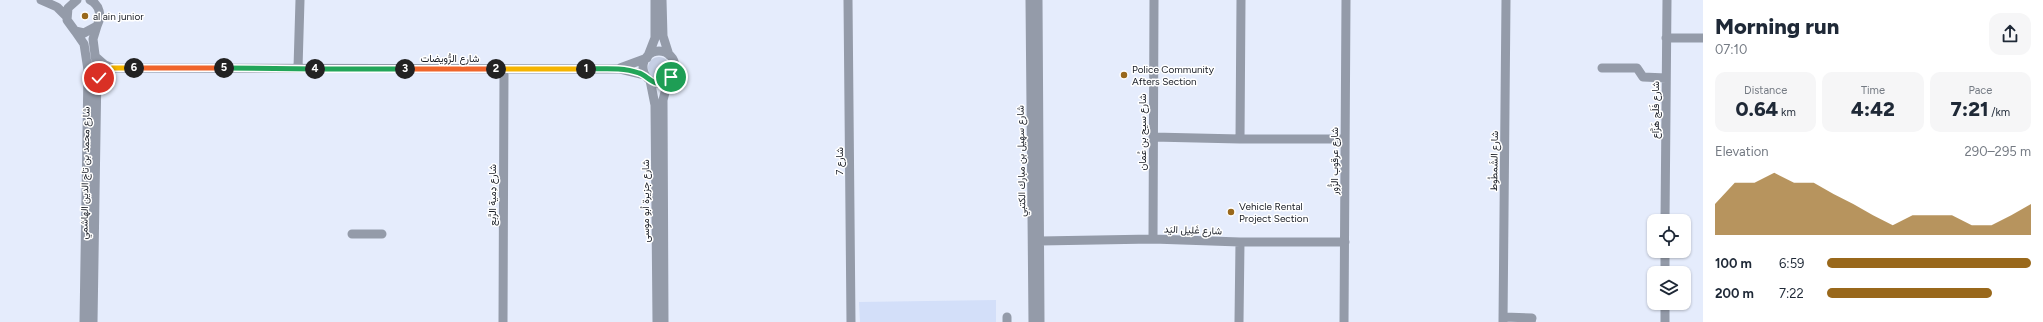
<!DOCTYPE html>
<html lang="en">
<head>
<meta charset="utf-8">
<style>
  :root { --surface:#fff; --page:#f6f6f7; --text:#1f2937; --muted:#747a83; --accent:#99681b }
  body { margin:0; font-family:Figtree,Vazirmatn,sans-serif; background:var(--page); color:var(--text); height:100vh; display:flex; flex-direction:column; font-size:15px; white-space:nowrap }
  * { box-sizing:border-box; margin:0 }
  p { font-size:13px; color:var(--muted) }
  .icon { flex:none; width:22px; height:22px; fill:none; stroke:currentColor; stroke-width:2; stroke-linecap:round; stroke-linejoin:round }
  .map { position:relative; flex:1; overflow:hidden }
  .side { display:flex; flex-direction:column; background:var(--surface); width:340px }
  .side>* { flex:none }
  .fabs { position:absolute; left:1647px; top:214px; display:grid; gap:8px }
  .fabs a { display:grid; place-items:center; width:44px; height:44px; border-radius:8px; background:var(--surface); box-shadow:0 1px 3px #0004; font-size:20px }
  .pin { position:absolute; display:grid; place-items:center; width:34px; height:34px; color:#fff; margin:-17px; border:2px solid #fff; border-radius:50%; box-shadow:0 1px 4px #0007 }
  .km { position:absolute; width:20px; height:20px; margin:-10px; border-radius:50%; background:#222; color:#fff; font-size:11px; line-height:20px; text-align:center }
  .round { display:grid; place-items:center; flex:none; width:42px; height:42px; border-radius:12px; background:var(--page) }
  .head { display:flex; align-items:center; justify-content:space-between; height:68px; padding:0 12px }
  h1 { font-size:22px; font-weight:800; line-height:30px }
  .metrics { display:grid; grid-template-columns:repeat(3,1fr); gap:6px; height:68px; padding:4px 12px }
  .metrics div { display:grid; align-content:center; border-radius:10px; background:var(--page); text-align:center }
  .metrics b { font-size:20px; font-weight:800 }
  .metrics small { font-size:11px; font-weight:400 }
  .metrics p { font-size:11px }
  .chart { height:112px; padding:8px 12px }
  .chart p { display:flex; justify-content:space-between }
  .chart svg { width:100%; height:72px; margin-top:4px; fill:var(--accent); opacity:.7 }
  ul { padding:0 12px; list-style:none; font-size:13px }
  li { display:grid; grid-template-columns:64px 48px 1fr; align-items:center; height:30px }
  li i { height:10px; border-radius:5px; background:var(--accent) }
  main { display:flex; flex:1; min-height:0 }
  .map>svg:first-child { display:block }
</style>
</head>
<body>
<main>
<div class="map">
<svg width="1703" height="322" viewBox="0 0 1703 322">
  <rect width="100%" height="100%" fill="#e5ecfc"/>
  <path fill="#d3dff9" d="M996,300V322H860L859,302Z"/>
  <path fill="#c6cfe5" d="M648 68a11 11 0 1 1 22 0a11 11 0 1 1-22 0Z"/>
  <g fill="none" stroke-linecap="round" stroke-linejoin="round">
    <path stroke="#949ba9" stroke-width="9" d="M41,0L57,7L66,16
      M77,0L68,8L67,20L75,31L84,33L97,26C102,16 100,5 90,0
      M662,0L663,36L669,55
      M848,0L851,322
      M1030,0L1033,322
      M1038,0L1040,322
      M75,31L84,44L88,70L84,322
      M1666,38H1703
      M643 67a16 16 0 1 1 32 0a16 16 0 1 1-32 0Z
      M648,56L655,38V0
      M96,57L105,65L112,68L620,69L645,75
      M298,68L300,0
      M620,68L647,58
      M1602,68H1637L1643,77L1666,78
      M650,80L655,105L657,322
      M1153,137L1240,139H1345
      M1240,139L1241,0
      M1665,221L1667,0
      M352,234H382
      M1153,239L1154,0
      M1040,241L1153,239L1240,242H1345
      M1665,273V251
      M1007,317V322
      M1504,317L1532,318L1531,322
      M93,322L97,70L93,39L97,26
      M503,322L504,69
      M664,322L663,100L668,81
      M1239,322L1240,242
      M1344,322L1346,0
      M1503,322L1506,0
      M1665,322V303"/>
  </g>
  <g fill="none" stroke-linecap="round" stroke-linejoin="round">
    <g stroke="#fff" stroke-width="8">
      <path id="split-1" d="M586,69C604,69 622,67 639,73C646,75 650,82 657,83C663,83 667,81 671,77"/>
    </g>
    <g stroke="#fff" stroke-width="8">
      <path id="split-2" d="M496,69H586"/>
    </g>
    <g stroke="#fff" stroke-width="8">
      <path id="split-3" d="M405,69H496"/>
    </g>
    <g stroke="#fff" stroke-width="8">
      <path id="split-4" d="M315,69H405"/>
    </g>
    <g stroke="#fff" stroke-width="8">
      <path id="split-5" d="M224,68L315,69"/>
    </g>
    <g stroke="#fff" stroke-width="8">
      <path id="split-6" d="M134,68H224"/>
    </g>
    <g stroke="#fff" stroke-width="8">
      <path id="split-7" d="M99,78L112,68H134"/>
    </g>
    <use href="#split-1" stroke="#22a559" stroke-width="5"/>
    <use href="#split-2" stroke="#f5b400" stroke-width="5"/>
    <use href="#split-3" stroke="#f0652b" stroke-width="5"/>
    <use href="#split-4" stroke="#22a559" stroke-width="5"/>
    <use href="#split-5" stroke="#22a559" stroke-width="5"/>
    <use href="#split-6" stroke="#f0652b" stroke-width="5"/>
    <use href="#split-7" stroke="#f5b400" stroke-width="5"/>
  </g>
  <g fill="#99681b" stroke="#fff" stroke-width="1.5">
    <circle cx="85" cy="16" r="4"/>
    <circle cx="1124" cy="75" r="4"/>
    <circle cx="1231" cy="212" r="4"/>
  </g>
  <g text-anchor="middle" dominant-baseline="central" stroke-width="3" stroke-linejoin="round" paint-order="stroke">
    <g font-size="10" fill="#181c25" stroke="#fff" text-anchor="start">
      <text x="93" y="16">al ain junior</text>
      <text x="1132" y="69">Police Community<tspan x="1132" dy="12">Afters Section</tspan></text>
      <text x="1239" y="206">Vehicle Rental<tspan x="1239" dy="12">Project Section</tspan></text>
    </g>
    <g font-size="10" fill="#181c25" stroke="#fff">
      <text x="450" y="58">شارع الرُّويضات</text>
      <text transform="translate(1655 110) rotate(-90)">شارع فَلَج هَزَّاع</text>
      <text transform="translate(1142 132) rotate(-90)">شارع سيح بن عُمان</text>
      <text transform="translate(839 161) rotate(-90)">شارع 7</text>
      <text transform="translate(1021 161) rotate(-91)">شارع سهيل بن مبارك الكتبي</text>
      <text transform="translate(1334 161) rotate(-90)">شارع عرقوب الزُّور</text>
      <text transform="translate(1494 161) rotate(-89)">شارع الشَمطُوط</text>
      <text transform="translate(85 173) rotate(-89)">شارع محمد بن تاج الدين الهاشمي</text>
      <text transform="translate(492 195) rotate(-90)">شارع دِمية الرَّبع</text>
      <text transform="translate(645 201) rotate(-90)">شارع جزيرة أبو موسى</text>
      <text transform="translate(1193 230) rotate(2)">شارع غَلِيل اليَد</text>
    </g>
  </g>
</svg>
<div class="fabs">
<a><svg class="icon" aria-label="locate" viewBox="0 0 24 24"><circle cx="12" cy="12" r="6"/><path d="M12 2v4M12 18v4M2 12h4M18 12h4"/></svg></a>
<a><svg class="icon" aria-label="layers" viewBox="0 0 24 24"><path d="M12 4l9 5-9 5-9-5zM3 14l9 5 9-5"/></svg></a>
</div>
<div class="pin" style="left:671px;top:77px;background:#1e9e55"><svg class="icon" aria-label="arrive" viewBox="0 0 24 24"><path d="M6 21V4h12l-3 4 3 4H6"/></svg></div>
<div class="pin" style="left:99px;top:78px;background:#d93025"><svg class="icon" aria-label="check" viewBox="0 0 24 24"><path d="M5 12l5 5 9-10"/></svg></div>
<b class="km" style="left:586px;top:69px">1</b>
<b class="km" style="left:496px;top:69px">2</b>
<b class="km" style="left:405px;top:69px">3</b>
<b class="km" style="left:315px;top:69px">4</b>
<b class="km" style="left:224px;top:68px">5</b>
<b class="km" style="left:134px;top:68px">6</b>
</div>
<section class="side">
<div class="head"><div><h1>Morning run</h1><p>07:10</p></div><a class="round"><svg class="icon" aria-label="share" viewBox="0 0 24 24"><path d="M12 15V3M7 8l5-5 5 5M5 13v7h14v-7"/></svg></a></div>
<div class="metrics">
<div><p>Distance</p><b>0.64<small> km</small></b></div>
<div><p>Time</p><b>4:42</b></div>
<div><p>Pace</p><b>7:21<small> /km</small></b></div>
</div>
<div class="chart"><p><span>Elevation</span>290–295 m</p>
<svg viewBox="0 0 160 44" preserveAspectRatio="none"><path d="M0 44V25L10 12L20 12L30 6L40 12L50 12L60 19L70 25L80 32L90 38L100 32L110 32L120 32L130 38L140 38L150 32L160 25V44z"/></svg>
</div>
<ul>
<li><b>100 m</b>6:59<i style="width:100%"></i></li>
<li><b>200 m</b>7:22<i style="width:81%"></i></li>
</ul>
</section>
</main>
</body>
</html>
